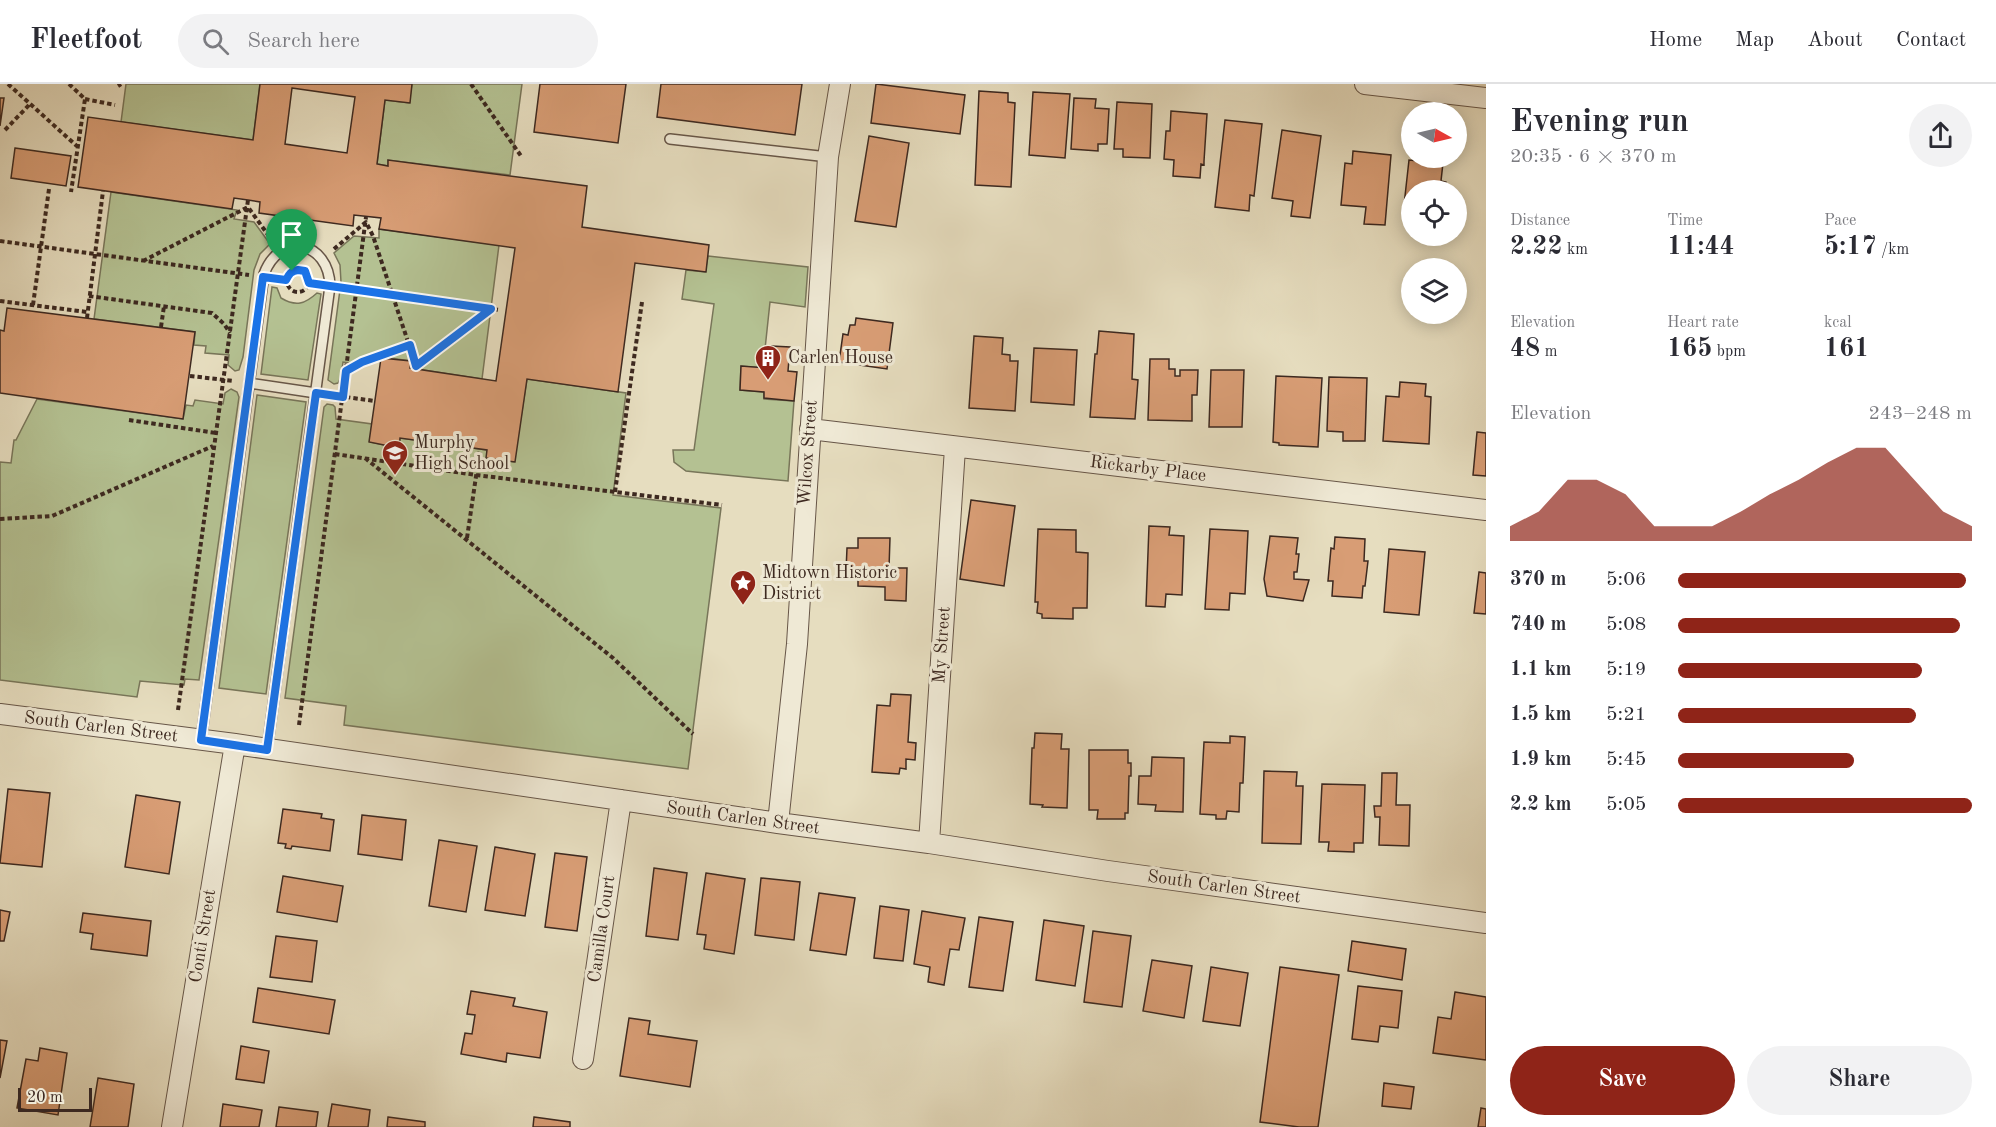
<!DOCTYPE html>
<html lang="en">
<head>
<meta charset="utf-8">
<style>
  :root { --surface:#fff; --page:#f2f2f3; --text:#2b2b33; --muted:#7c7c81; --line:#e1e1e2; --accent:#8f2418 }
  body { margin:0; font-family:"Old Standard TT",serif; background:var(--page); color:var(--text); height:100vh; display:flex; flex-direction:column; font-size:22px; white-space:nowrap }
  * { box-sizing:border-box; margin:0 }
  p { font-size:20px; color:var(--muted) }
  .icon { flex:none; width:33px; height:33px; fill:none; stroke:currentColor; stroke-width:2; stroke-linecap:round; stroke-linejoin:round }
  .map { position:relative; flex:1; overflow:hidden }
  .details { display:flex; flex-direction:column; background:var(--surface); width:510px }
  .details>* { flex:none }
  .needle { width:39px; rotate:98deg }
  .controls { position:absolute; left:1401px; top:18px; display:grid; gap:12px }
  .controls a { display:grid; place-items:center; width:66px; height:66px; border-radius:50%; background:var(--surface); box-shadow:0 3px 15px #0003; font-size:30px }
  .scale { position:absolute; left:18px; bottom:15px; width:74px; box-sizing:border-box; padding-left:6px; border:3px solid #3d2920; border-top:0; font-size:16px; line-height:21px; white-space:nowrap; color:#3d2920; -webkit-text-stroke:4px #efe9d5; paint-order:stroke }
  .pin { position:absolute; display:grid; place-items:center; width:51px; height:51px; color:#fff; margin:-62px -26px; border-radius:50% 50% 50% 0; rotate:-45deg; box-shadow:0 0 6px #0007 }
  .pin .icon { rotate:45deg }
  .round { display:grid; place-items:center; flex:none; width:63px; height:63px; border-radius:32px; background:var(--page) }
  .overview { display:flex; align-items:center; justify-content:space-between; height:102px; padding:0 24px }
  h1 { font-size:33px; font-weight:700; line-height:45px }
  .figures { display:grid; grid-template-columns:repeat(3,1fr); gap:9px; height:102px; padding:6px 24px }
  .figures div { display:grid; align-content:center }
  .figures b { font-size:26px; font-weight:700 }
  .figures small { font-size:16px; font-weight:400 }
  .figures p { font-size:16px }
  .chart { height:168px; padding:12px 24px }
  .chart p { display:flex; justify-content:space-between }
  .chart svg { width:100%; height:108px; margin-top:6px; fill:var(--accent); opacity:.7 }
  .primary-button { display:flex; gap:12px; margin-top:auto; padding:12px 24px }
  .primary-button a { flex:1; height:69px; border-radius:36px; background:var(--accent); color:#fff; font-size:24px; font-weight:700; line-height:69px; text-align:center }
  .primary-button a+a { background:var(--page); color:var(--text) }
  ul { padding:0 24px; list-style:none; font-size:20px }
  li { display:grid; grid-template-columns:96px 72px 1fr; align-items:center; height:45px }
  li i { height:15px; border-radius:8px; background:var(--accent) }
  header { display:flex; align-items:center; gap:36px; box-sizing:border-box; height:84px; padding:0 30px; background:var(--surface); border-bottom:2px solid var(--line) }
  header strong { font-size:28px }
  nav { display:flex; gap:33px; margin-inline-start:auto; font-size:21px }
  .search { width:420px; height:54px; background:var(--page); display:flex; align-items:center; gap:15px; box-sizing:border-box; padding:0 21px; border-radius:33px; color:var(--muted); font-size:22px }
  main { display:flex; flex:1; min-height:0 }
  .map>svg:first-child { display:block }
</style>
</head>
<body>
<header>
<strong>Fleetfoot</strong>
<div class="search"><svg class="icon" aria-label="search" viewBox="0 0 24 24"><circle cx="10" cy="10" r="6"/><path d="M15 15l6 6"/></svg>Search here</div>
<nav><a>Home</a><a>Map</a><a>About</a><a>Contact</a></nav>
</header>
<main>
<div class="map">
<svg width="1486" height="1043" viewBox="0 0 1486 1043">
  <rect width="100%" height="100%" fill="#e6ddbf"/>
  <filter id="stains"><feTurbulence type="fractalNoise" baseFrequency=".00333" numOctaves="4"/><feColorMatrix values="0 0 0 0 .2 0 0 0 0 .09 0 0 0 0 .02 0 0 0 .5 -.17"/></filter>
  <radialGradient id="worn" r=".72"><stop offset=".6" stop-color="#630" stop-opacity="0"/><stop offset="1" stop-color="#630" stop-opacity=".3"/></radialGradient>
  <path fill="#b4c192" stroke="#787559" stroke-width="1.5" d="M126,0H260L253,56L121,38Z
    M412,0H522L510,91L388,76V82L377,80L385,16L409,19Z
    M111,108L237,126L234,135L254,138L270,160L260,170L254,186L243,273L239,286L235,287L228,281L229,271L205,269L206,262L194,261L195,248L94,235Z
    M379,145L499,161L482,295L410,284V277L369,271L350,279L343,278L341,293L338,299L334,300L328,296L341,198L340,181L334,169L354,152L379,154Z
    M708,172L808,183L805,223L770,218L763,284L741,282L740,306L764,308V315L794,317L788,397L695,388L686,387L674,378L673,366H694L714,220L682,215L686,186L705,188Z
    M272,203L277,204L281,214C296,223 305,220 317,209L321,210L308,296L261,290Z
    M527,295L626,309L613,411L721,424L688,685L344,641L346,622L285,614L324,323L327,320L333,321L335,323L336,335L372,340L370,358L399,364L400,354L487,366V374L514,378Z
    M231,305L237,308L239,313L199,596L185,595L184,601L140,597L137,613L0,596V378L11,379L14,356H16L37,315L183,335L186,321L193,322L195,316L223,320L225,309Z
    M257,311L306,318L266,610L219,604Z"/>
  <path fill="#d89d75" stroke="#3d2920" stroke-width="1.5" fill-rule="evenodd" d="M260,0H412L410,19L385,16L377,80L388,82V76L587,102L582,143L709,161L706,188L635,179L618,308L527,295L515,378L486,374L487,366L400,354L399,364L369,358L381,274L411,277L410,284L496,297L515,164L379,145L381,134L354,131L353,142L259,129L260,118L248,116L234,114L232,125L78,103L88,33L253,56ZM292,4L355,13L347,69L285,60Z
    M540,0H626L618,59L534,48Z
    M661,0H802L795,51L657,33Z
    M876,0L965,11L960,50L871,39Z
    M979,7L1008,9V18L1015,19L1011,103L975,101Z
    M1033,8L1070,10L1065,74L1029,71Z
    M0,14H4L0,42Z
    M1074,14L1096,15L1095,24L1109,25L1107,60H1098V67L1071,65Z
    M1117,18L1152,20L1150,74L1123,73V65H1114Z
    M1171,27L1207,30L1204,77V81L1201,80L1200,94L1173,92L1174,76L1164,75L1166,47H1170Z
    M1225,36L1262,40L1254,112L1250,111L1249,127L1215,123Z
    M1282,46L1321,52L1310,134L1291,132L1293,117L1272,114Z
    M869,52L909,59L896,143L855,137Z
    M15,64L71,72L66,102L11,94Z
    M1353,67L1391,71L1385,141L1364,140L1366,123L1341,121L1345,79L1352,80Z
    M1419,74H1433V78L1443,79L1441,97L1446,98L1445,106H1412V139H1405L1406,122L1404,121L1409,76L1418,77Z
    M7,224L195,248L183,335L0,309V246L4,247Z
    M856,234L893,239L887,285L839,278L843,250L848,251L850,241H855Z
    M1099,247L1134,250L1132,295L1138,296L1135,335L1090,333L1095,270H1097Z
    M974,252L1003,254L1002,270L1010,271V277H1018L1015,327L969,324Z
    M771,262L790,263L788,287L797,288L794,317L764,314V308L740,306L741,282L769,284Z
    M1034,264L1077,266L1074,321L1031,318Z
    M1150,275H1169V285H1175V292H1180V286H1198L1197,311H1192V337L1148,336Z
    M1211,286H1244L1242,343H1209Z
    M1276,292L1322,294L1318,363L1279,361V359L1273,358Z
    M1329,293L1367,294L1365,357H1343V348L1327,347Z
    M1400,298L1426,300L1425,312L1431,313L1429,360L1383,357L1386,312L1399,313Z
    M1477,348L1486,349V392L1473,391Z
    M971,416L1015,422L1004,502L960,495Z
    M1149,442L1170,443L1169,451L1184,452L1182,511L1166,510L1165,523L1146,522Z
    M1038,445L1076,446V468L1088,469L1087,524H1073V535L1042,534V530L1037,529L1038,518H1035Z
    M1210,445L1248,447L1245,510L1230,509L1229,526L1205,525Z
    M1270,452L1298,454L1296,470H1299L1297,488H1294V495L1309,496L1303,517L1267,512L1264,495Z
    M1335,453L1365,455L1364,477H1368L1365,502H1363L1362,514L1332,512L1333,497H1328L1331,464L1334,465Z
    M858,454H890L889,484H907L906,517L885,516V503L858,502V487H846L847,464H858Z
    M1389,465L1425,468L1419,531L1384,528Z
    M1479,488L1486,489V530L1474,529Z
    M891,610L911,611L908,658L916,659L915,676L906,675V685L900,684L899,690L872,688L877,621L890,622Z
    M1035,649L1062,650L1061,665H1069L1067,724L1042,723L1043,721L1030,720L1032,664H1034Z
    M1230,652L1245,653L1243,699H1240L1239,728L1227,727L1226,735H1216V731L1200,730L1204,658L1230,659Z
    M1089,666H1128V679H1131V692H1129L1128,729H1125V735H1097L1098,726H1089Z
    M1152,673L1184,674L1183,728L1155,727L1156,721L1138,720L1139,692H1151Z
    M1264,687L1297,688L1296,702H1303L1301,760L1262,759Z
    M1382,689H1397L1396,721H1410L1409,762L1379,761L1380,733H1375L1374,722H1381Z
    M1322,700L1365,701L1363,759H1354V768L1328,767L1329,758H1319Z
    M8,705L50,709L42,783L0,779Z
    M136,711L180,718L169,790L125,783Z
    M283,725L322,730L321,734L334,736L330,767L292,762L291,765L285,764L286,760L278,759Z
    M362,731L406,736L402,776L358,770Z
    M439,756L477,762L466,828L429,822Z
    M495,763L535,770L525,832L485,826Z
    M555,769L587,773L577,847L545,843Z
    M654,784L687,789L678,856L646,852Z
    M706,789L745,795L734,870L704,865L706,851L697,850Z
    M283,792L343,802L337,838L277,828Z
    M761,794L800,798L794,856L755,851Z
    M819,809L855,814L846,871L810,866Z
    M880,822L909,826L903,877L874,874Z
    M0,826L10,828L4,857H0Z
    M922,827L965,834L959,866L950,865L944,901L928,898L930,883L914,880Z
    M83,829L151,837L147,872L91,865L93,850L80,848Z
    M979,833L1013,838L1003,907L969,903Z
    M1044,836L1084,842L1075,902L1036,896Z
    M1093,847L1131,852L1122,923L1084,918Z
    M276,852L317,857L312,898L270,893Z
    M1352,857L1406,865L1402,896L1348,887Z
    M1152,876L1192,882L1184,934L1143,927Z
    M1211,883L1248,889L1240,942L1203,937Z
    M1280,883L1339,891L1318,1043H1299L1260,1038Z
    M1358,902L1402,907L1398,944L1380,942L1378,958L1352,955Z
    M258,904L335,916L329,950L253,938Z
    M471,907L515,914L513,922L547,928L540,974L507,969L506,978L461,970L465,949L472,950L475,931L467,930Z
    M1455,908L1486,913V976L1433,969L1438,933L1451,935Z
    M629,934L650,937L648,950L697,957L690,1003L620,992Z
    M0,956L7,957L0,994Z
    M241,962L269,967L264,999L236,995Z
    M40,964L67,969L58,1031L17,1024L26,975L38,977Z
    M98,994L134,1000L128,1043H90Z
    M1384,999L1414,1003L1411,1025L1382,1022Z
    M223,1020L262,1026L259,1043H220Z
    M332,1020L370,1026L368,1043H328Z
    M279,1023L318,1028L316,1043H276Z
    M1481,1024L1486,1025V1043H1478Z
    M388,1033L425,1038V1043H387Z
    M534,1033L570,1038V1043H533Z"/>
  <g fill="none" stroke-linecap="round" stroke-linejoin="round">
    <g stroke="#675648" stroke-width="12">
      <path id="lane" d="M670,55L828,73
        M249,299L316,309
        M201,656L264,190C280,147 329,157 330,202L267,666"/>
    </g>
    <g stroke="#675648" stroke-width="22">
      <path id="street" d="M1365,0L1486,14
        M810,345L1486,426
        M0,630L235,660L778,739L929,759L1108,787L1486,839
        M778,739L797,560L828,73L840,0
        M929,759L955,364
        M583,975L621,716
        M172,1043L235,660"/>
    </g>
    <path stroke="#3d2920" stroke-width="4" stroke-dasharray="4.5 3" stroke-linecap="butt" d="M8,0L78,63
      M69,0L85,15L71,108
      M471,0L521,72
      M118,2L121,0
      M85,15L115,21
      M5,46L30,20
      M0,157L249,191
      M334,165L366,138L373,152L416,282V285
      M143,177L248,123L271,155
      M287 197a11 11 0 1 1 22 0a11 11 0 1 1-22 0Z
      M345,204L499,226
      M89,212L212,229L224,240L230,249
      M0,217L87,228
      M33,221L49,105
      M87,234L103,107
      M161,243L164,222
      M416,282L491,225
      M347,287L362,278L410,261
      M190,292L234,297
      M331,311L375,317
      M129,336L216,349
      M335,370L476,391L722,421
      M365,374L613,574L693,650
      M615,408L642,218
      M0,435L52,432L213,362
      M467,454L480,365
      M178,626L248,116
      M299,641L366,133"/>
    <use href="#lane" stroke="#efe9d5" stroke-width="9"/>
    <use href="#street" stroke="#efe9d5" stroke-width="20"/>
  </g>
  <g fill="none" stroke-linecap="round" stroke-linejoin="round">
    <g stroke="#fff" stroke-width="12">
      <path id="route" d="M298,186L305,187L309,199L491,225L416,282L410,261L362,278L346,287L343,313L316,309L267,666L201,656L263,193L286,196C289,190 291,187 298,186Z"/>
    </g>
    <use href="#route" stroke="#1a73e8" stroke-width="8"/>
  </g>
  <defs>
    <g id="building-pin" transform="scale(1.35)"><path d="M0 17L-7.5 6A9.5 9.5 0 1 1 7.5 6Z" fill="#8f2418" stroke="#efe9d5"/><path d="M-4-6H4V6H1V3H-1V6H-4ZM-2.5-4.3h1.7v1.8h-1.7ZM.8-4.3h1.7v1.8H.8ZM-2.5-1h1.7V.8h-1.7ZM.8-1h1.7V.8H.8Z" fill="#fff"/></g>
    <g id="school-pin" transform="scale(1.35)"><path d="M0 17L-7.5 6A9.5 9.5 0 1 1 7.5 6Z" fill="#8f2418" stroke="#efe9d5"/><path d="M0-5L7-2L0 1L-7-2ZM-4 1L0 2.5L4 1V4Q0 6-4 4Z" fill="#fff"/></g>
    <g id="sight-pin" transform="scale(1.35)"><path d="M0 17L-7.5 6A9.5 9.5 0 1 1 7.5 6Z" fill="#8f2418" stroke="#efe9d5"/><path d="M0-6L1.8-2.2L6-1.7L2.9 1.2L3.7 5.4L0 3.3L-3.7 5.4L-2.9 1.2L-6-1.7L-1.8-2.2Z" fill="#fff"/></g>
  </defs>
  <g fill-rule="evenodd">
    <use href="#building-pin" x="768" y="274"/>
    <use href="#school-pin" x="395" y="369"/>
    <use href="#sight-pin" x="743" y="499"/>
  </g>
  <g text-anchor="middle" dominant-baseline="central" stroke-width="6" stroke-linejoin="round" paint-order="stroke">
    <g font-size="18" fill="#3d2920" stroke="#efe9d5" text-anchor="start">
      <text x="788" y="274">Carlen House</text>
      <text x="414" y="359">Murphy<tspan x="414" dy="21">High School</tspan></text>
      <text x="762" y="489">Midtown Historic<tspan x="762" dy="21">District</tspan></text>
    </g>
    <g font-size="18" fill="#3d2920" stroke="#efe9d5">
      <text transform="translate(808 369) rotate(-86)">Wilcox Street</text>
      <text transform="translate(1148 385) rotate(7)">Rickarby Place</text>
      <text transform="translate(942 561) rotate(-86)">My Street</text>
      <text transform="translate(101 643) rotate(7)">South Carlen Street</text>
      <text transform="translate(743 734) rotate(8)">South Carlen Street</text>
      <text transform="translate(1224 803) rotate(8)">South Carlen Street</text>
      <text transform="translate(602 845) rotate(-82)">Camilla Court</text>
      <text transform="translate(203 852) rotate(-81)">Conti Street</text>
    </g>
  </g>
  <rect width="100%" height="100%" filter="url(#stains)"/>
  <rect width="100%" height="100%" fill="url(#worn)"/>
</svg>
<div class="controls">
<a><svg class="needle" viewBox="-14 -14 28 28"><path d="M0-13l5 13h-10z" fill="#e53935"/><path d="M0 13l5-13h-10z" fill="#7c7c81"/></svg></a>
<a><svg class="icon" aria-label="locate" viewBox="0 0 24 24"><circle cx="12" cy="12" r="6"/><path d="M12 2v4M12 18v4M2 12h4M18 12h4"/></svg></a>
<a><svg class="icon" aria-label="layers" viewBox="0 0 24 24"><path d="M12 4l9 5-9 5-9-5zM3 14l9 5 9-5"/></svg></a>
</div>
<div class="scale">20 m</div>
<div class="pin" style="left:292px;top:187px;background:#1e9e55"><svg class="icon" aria-label="arrive" viewBox="0 0 24 24"><path d="M6 21V4h12l-3 4 3 4H6"/></svg></div>
</div>
<section class="details">
<div class="overview"><div><h1>Evening run</h1><p>20:35 · 6 × 370 m</p></div><a class="round"><svg class="icon" aria-label="share" viewBox="0 0 24 24"><path d="M12 15V3M7 8l5-5 5 5M5 13v7h14v-7"/></svg></a></div>
<div class="figures">
<div><p>Distance</p><b>2.22<small> km</small></b></div>
<div><p>Time</p><b>11:44</b></div>
<div><p>Pace</p><b>5:17<small> /km</small></b></div>
</div>
<div class="figures">
<div><p>Elevation</p><b>48<small> m</small></b></div>
<div><p>Heart rate</p><b>165<small> bpm</small></b></div>
<div><p>kcal</p><b>161</b></div>
</div>
<div class="chart"><p><span>Elevation</span>243–248 m</p>
<svg viewBox="0 0 160 44" preserveAspectRatio="none"><path d="M0 44V38L10 32L20 19L30 19L40 25L50 38L60 38L70 38L80 32L90 25L100 19L110 12L120 6L130 6L140 19L150 32L160 38V44z"/></svg>
</div>
<ul>
<li><b>370 m</b>5:06<i style="width:98%"></i></li>
<li><b>740 m</b>5:08<i style="width:96%"></i></li>
<li><b>1.1 km</b>5:19<i style="width:83%"></i></li>
<li><b>1.5 km</b>5:21<i style="width:81%"></i></li>
<li><b>1.9 km</b>5:45<i style="width:60%"></i></li>
<li><b>2.2 km</b>5:05<i style="width:100%"></i></li>
</ul>
<div class="primary-button"><a>Save</a><a>Share</a></div>
</section>
</main>
</body>
</html>
